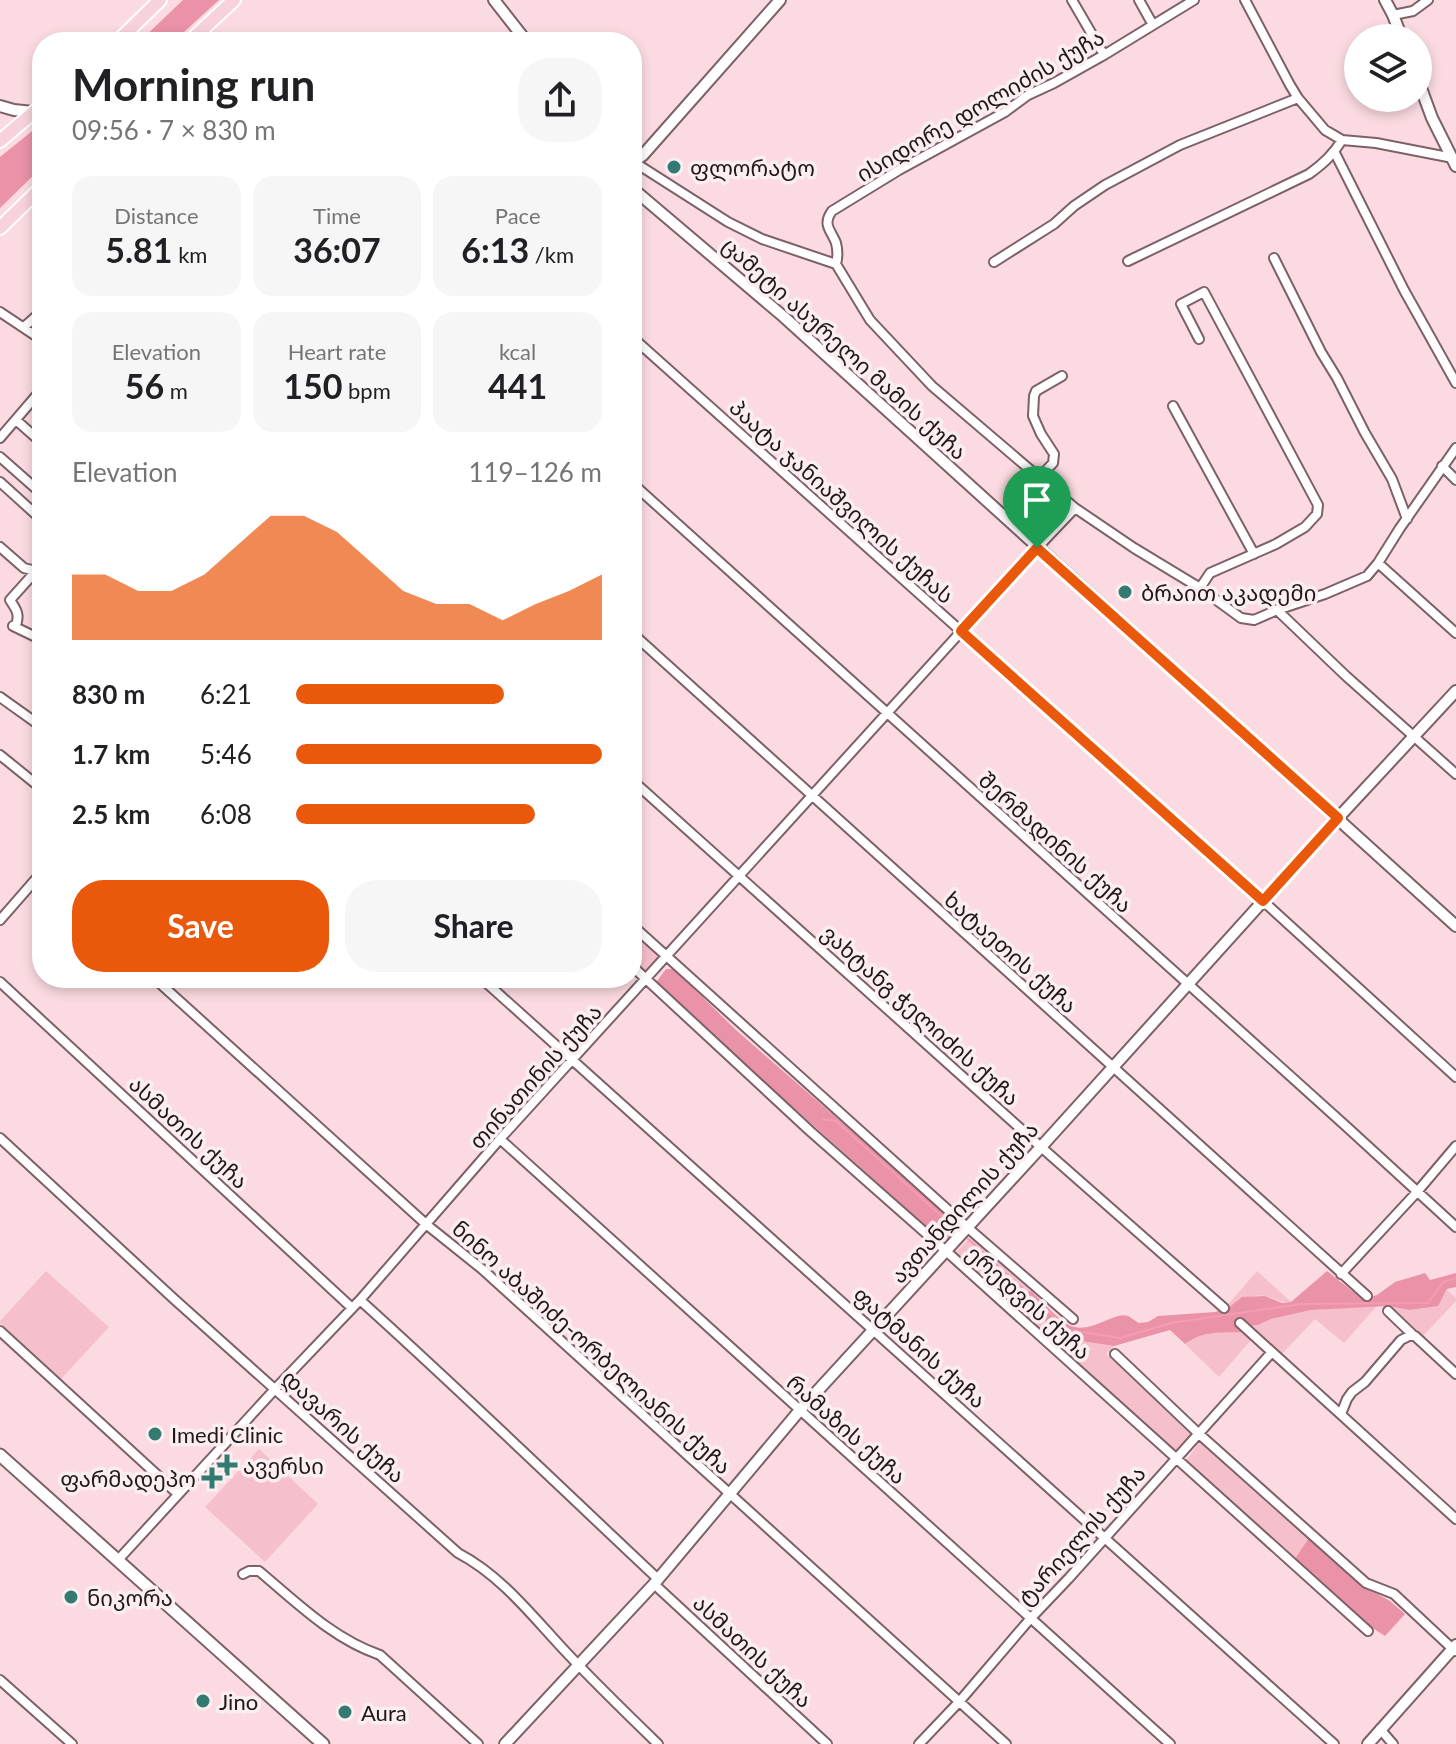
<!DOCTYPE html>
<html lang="en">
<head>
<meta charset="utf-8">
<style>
  :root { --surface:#fff; --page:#f6f6f6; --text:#202124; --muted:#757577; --accent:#ea580c }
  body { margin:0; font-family:Lato,"Noto Sans Georgian",sans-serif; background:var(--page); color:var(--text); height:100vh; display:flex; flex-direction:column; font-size:30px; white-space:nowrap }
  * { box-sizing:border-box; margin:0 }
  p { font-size:26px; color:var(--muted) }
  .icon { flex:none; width:44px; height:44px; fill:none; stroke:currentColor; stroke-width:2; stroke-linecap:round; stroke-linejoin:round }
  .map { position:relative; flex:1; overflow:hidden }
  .side { position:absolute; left:32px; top:32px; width:610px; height:956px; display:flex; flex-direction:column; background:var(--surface); border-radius:32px; box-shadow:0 4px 12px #0003 }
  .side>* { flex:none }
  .buttons { position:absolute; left:1344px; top:24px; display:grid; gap:16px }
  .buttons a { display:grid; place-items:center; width:88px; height:88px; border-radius:50%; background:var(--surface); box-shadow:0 4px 12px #0003; font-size:40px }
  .pin { position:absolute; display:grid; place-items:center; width:68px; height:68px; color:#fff; margin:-82px -34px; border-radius:50% 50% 50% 0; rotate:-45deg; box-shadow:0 0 8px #0007 }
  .pin .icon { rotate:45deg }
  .round { display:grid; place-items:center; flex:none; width:84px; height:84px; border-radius:32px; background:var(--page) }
  .summary { display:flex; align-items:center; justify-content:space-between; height:136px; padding:0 40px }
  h1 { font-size:44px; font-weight:700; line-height:60px }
  .stats { display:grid; grid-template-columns:repeat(3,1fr); gap:12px; height:136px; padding:8px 40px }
  .stats div { display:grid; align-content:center; border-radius:20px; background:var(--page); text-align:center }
  .stats b { font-size:34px; font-weight:700 }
  .stats small { font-size:22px; font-weight:400 }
  .stats p { font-size:22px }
  .chart { height:224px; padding:16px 40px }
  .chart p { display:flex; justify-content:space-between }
  .chart svg { width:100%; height:144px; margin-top:8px; fill:var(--accent); opacity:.7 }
  .button { display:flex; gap:16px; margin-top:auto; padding:16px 40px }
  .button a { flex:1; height:92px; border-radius:32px; background:var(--accent); color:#fff; font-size:32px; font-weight:700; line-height:92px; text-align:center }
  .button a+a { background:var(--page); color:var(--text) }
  ul { padding:0 40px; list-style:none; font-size:26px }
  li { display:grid; grid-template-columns:128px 96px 1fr; align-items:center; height:60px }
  li i { height:20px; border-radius:10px; background:var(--accent) }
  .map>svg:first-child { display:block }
</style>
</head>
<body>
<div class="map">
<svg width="1456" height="1744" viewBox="0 0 1456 1744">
  <rect width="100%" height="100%" fill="#fbdbe1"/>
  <path fill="#f5bfcb" d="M632,931L659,955V959L647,973L632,961Z
    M972,1236L1031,1291L1024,1293L1061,1332L1081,1341L1114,1346L1106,1354L1193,1434L1177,1451L1145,1424L955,1253Z
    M46,1271L109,1327L61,1379L0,1323V1321Z
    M1257,1271L1291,1302C1281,1303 1275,1298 1265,1296C1254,1294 1236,1300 1228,1308L1226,1307Z
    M1447,1290L1456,1298V1301L1422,1337L1388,1306L1411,1310L1437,1306Z
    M1377,1306L1344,1343L1315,1319L1281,1355L1247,1326L1258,1325L1271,1319L1311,1310Z
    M1220,1331L1242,1332L1251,1340L1219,1377L1185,1344L1198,1334Z
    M1203,1443L1309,1538L1294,1560L1186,1461L1198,1444Z
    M259,1449L318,1504L265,1562L205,1507Z"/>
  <path fill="#ea92a8" d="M183,0H219L173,42H139Z
    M42,123V167L0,208V157Z
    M666,969H674L736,1030L962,1227L945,1243L667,995L657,981Z
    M1327,1271L1362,1299L1377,1295L1395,1282L1425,1273L1430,1280L1456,1273V1287L1447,1289L1438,1306L1410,1310L1388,1306L1311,1310L1271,1319L1258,1325L1248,1326L1242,1332C1219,1333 1204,1330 1185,1344L1170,1330L1114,1346L1081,1341L1062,1332L1048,1323L1026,1302L1024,1293L1031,1291C1042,1301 1059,1321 1071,1326C1092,1334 1114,1311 1128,1316C1129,1316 1138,1323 1139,1323L1148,1322L1158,1316L1215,1312L1228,1308L1242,1297L1265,1296L1282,1303L1291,1302Z
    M1309,1538L1363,1586L1390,1601L1405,1614L1385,1636L1368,1625L1294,1560Z"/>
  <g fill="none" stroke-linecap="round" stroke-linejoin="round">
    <path stroke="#f59cb2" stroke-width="2" d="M822,1119L836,1121L956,1229
      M968,1239L1069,1330L1120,1338L1171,1323L1301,1304L1428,1303L1443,1282L1456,1278"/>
    <g stroke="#7c6167" stroke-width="12">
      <path id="minor" d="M1072,0L1104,55
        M1139,0L1153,25
        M1245,0L1290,85L1298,98L1325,130L1342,140L1376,143L1453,158
        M1393,15L1413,11L1428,0
        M1335,153L1404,290L1456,383
        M634,162L728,222L762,239L836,264L870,320L932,386L1075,508L1134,548L1200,588L1241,618L1254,620L1277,610L1346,676L1456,774
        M1274,258L1321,352L1337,378L1365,433L1392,479L1407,519
        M1128,261L1309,174C1323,164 1333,155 1342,140
        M994,262L1054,224L1074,206L1105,185L1180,145L1298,98
        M836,264C838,257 838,251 836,243C831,230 822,225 832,211L899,170L1005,112L1028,95L1054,83L1104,55L1194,0
        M0,312L42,340
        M24,327L42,311
        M632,337L1263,901L1456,1077
        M1199,339L1181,304L1204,292L1318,505L1317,514L1305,527L1276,544L1210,573L1200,588
        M1173,406L1254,554
        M16,420L42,443
        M0,438L42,389
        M0,457L42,494
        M1442,466L1456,480
        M1040,477L1053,463L1054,454L1041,434L1033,416L1034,396L1036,391L1062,376
        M0,482L42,520
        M632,483L1348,1128L1456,1227
        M0,547L24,568L36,571
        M1378,563L1456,633
        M10,600L36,571L42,567
        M10,600C16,609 20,614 16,625L13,626
        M1277,610L1325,594L1367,576L1378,563L1400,528L1456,448
        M13,626L42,640
        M632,633L1367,1296
        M0,697L42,727
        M0,755L42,789
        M632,780L1041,1147L1224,1308
        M0,920L42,872
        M632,925L968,1228L1073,1319
        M632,966L810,1131L946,1251L1368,1631
        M154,978L427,1225L482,1269L1006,1744
        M481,978L1334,1744
        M0,982L352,1308
        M0,1138L174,1299L458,1553C502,1576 533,1617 566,1652C596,1684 627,1714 658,1744
        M500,1139L1170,1744
        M1341,1274L1417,1192L1456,1146
        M360,1300C461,1391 559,1486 658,1579
        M1388,1311L1414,1336
        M1240,1323L1456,1519
        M0,1331L178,1494
        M1115,1354L1198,1433L1366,1583L1394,1594L1455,1651
        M1341,1414L1347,1399L1352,1392L1365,1382L1401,1340L1409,1336H1415L1456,1374
        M118,1560L276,1388L360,1300L500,1139L1037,548L1075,508
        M243,1574L249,1571H259C296,1602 333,1639 380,1655L478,1744
        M654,1584L827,1744
        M0,1680L72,1744
        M1380,1729L1393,1744
        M919,1744L959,1702L1030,1619L1069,1578L1272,1352"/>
    </g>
    <g stroke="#7c6167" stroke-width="14">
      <path id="tertiary" d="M494,0L527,42
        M1385,0L1393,15L1402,38
        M1418,80L1432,118L1456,166
        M0,106L14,110L33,112
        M632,163L643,155L780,0
        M632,188L784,317L1456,926
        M505,1744L654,1584L800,1410L1041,1147L1338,818L1456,691
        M1368,1744L1456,1645"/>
    </g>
    <g stroke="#7c6167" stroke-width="15">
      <path id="secondary" d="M0,1455L323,1744"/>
    </g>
    <g stroke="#fff" stroke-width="16">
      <path id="trunk" d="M117,42L160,0
        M189,42L234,0
        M0,141L42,105
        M0,228L42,187"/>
    </g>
    <use href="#minor" stroke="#fff" stroke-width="8"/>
    <use href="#tertiary" stroke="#fff" stroke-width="10"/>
    <use href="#secondary" stroke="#fff" stroke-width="11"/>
    <use href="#trunk" stroke="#f8d2da" stroke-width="12"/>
  </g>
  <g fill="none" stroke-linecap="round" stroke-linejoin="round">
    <g stroke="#fff" stroke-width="16">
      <path id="route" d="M1037,548L1338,818L1263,901L961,631Z"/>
    </g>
    <use href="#route" stroke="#ea580c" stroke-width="10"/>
  </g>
  <g fill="#337a70" stroke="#fbeef0" stroke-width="3">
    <circle cx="674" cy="167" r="8"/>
    <circle cx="1125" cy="592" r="8"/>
    <circle cx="155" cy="1434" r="8"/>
    <path d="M223 1453h8v8h8v8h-8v8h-8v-8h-8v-8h8z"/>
    <path d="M208 1466h8v8h8v8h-8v8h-8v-8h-8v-8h8z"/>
    <circle cx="71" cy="1597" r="8"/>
    <circle cx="203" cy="1701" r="8"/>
    <circle cx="345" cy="1712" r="8"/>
  </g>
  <g text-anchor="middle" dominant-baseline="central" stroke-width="7" stroke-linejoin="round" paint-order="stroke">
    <g font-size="22" fill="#221719" stroke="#fbeef0">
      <text transform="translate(980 105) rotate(-30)">ისიდორე დოლიძის ქუჩა</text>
      <text transform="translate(845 348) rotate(42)">ცამეტი ასურელი მამის ქუჩა</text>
      <text transform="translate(842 501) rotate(42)">პაატა ჯანიაშვილის ქუჩას</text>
      <text transform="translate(1056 842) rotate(42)">შერმადინის ქუჩა</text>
      <text transform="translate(1011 952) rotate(42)">ხატაეთის ქუჩა</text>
      <text transform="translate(921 1015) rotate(42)">ვახტანგ ჭელიძის ქუჩა</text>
      <text transform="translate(535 1076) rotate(-48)">თინათინის ქუჩა</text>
      <text transform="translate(189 1132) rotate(43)">ასმათის ქუჩა</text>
      <text transform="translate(964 1202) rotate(-48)">ავთანდილის ქუჩა</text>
      <text transform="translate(1029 1302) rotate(42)">ერედვის ქუჩა</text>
      <text transform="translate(592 1347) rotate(42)">ნინო აბაშიძე-ორბელიანის ქუჩა</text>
      <text transform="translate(920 1347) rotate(42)">ფატმანის ქუჩა</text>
      <text transform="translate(344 1426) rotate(42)">დავარის ქუჩა</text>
      <text transform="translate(847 1429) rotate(42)">რამაზის ქუჩა</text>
      <text transform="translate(1081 1535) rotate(-48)">ტარიელის ქუჩა</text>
      <text transform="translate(753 1651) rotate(43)">ასმათის ქუჩა</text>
    </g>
    <g font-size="22" fill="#221719" stroke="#fbeef0" text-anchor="start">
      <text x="690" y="167">ფლორატო</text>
      <text x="1141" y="592">ბრაით აკადემი</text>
      <text x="171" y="1434">Imedi Clinic</text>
      <text x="243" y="1465">ავერსი</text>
      <text x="196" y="1478" text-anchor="end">ფარმადეპო</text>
      <text x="87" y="1597">ნიკორა</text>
      <text x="219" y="1701">Jino</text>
      <text x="361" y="1712">Aura</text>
    </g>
  </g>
</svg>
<div class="buttons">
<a><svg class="icon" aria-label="layers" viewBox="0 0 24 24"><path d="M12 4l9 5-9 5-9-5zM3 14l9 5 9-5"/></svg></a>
</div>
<div class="pin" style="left:1037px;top:548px;background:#1e9e55"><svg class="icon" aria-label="arrive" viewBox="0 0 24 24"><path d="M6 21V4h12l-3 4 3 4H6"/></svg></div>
<section class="side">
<div class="summary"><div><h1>Morning run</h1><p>09:56 · 7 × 830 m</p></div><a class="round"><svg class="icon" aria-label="share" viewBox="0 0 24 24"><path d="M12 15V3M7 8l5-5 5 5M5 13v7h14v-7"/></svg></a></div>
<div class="stats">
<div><p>Distance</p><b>5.81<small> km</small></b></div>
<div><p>Time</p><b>36:07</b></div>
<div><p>Pace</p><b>6:13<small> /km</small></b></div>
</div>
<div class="stats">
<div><p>Elevation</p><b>56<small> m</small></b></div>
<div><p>Heart rate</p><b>150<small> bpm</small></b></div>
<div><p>kcal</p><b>441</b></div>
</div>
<div class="chart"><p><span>Elevation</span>119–126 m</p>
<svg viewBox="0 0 160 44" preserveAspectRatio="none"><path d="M0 44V24L10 24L20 29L30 29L40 24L50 15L60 6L70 6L80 11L90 20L100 29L110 33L120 33L130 38L140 33L150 29L160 24V44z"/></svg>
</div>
<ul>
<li><b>830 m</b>6:21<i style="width:68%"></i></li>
<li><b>1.7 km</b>5:46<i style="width:100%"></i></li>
<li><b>2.5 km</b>6:08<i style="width:78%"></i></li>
</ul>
<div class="button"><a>Save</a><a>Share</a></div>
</section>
</div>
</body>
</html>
